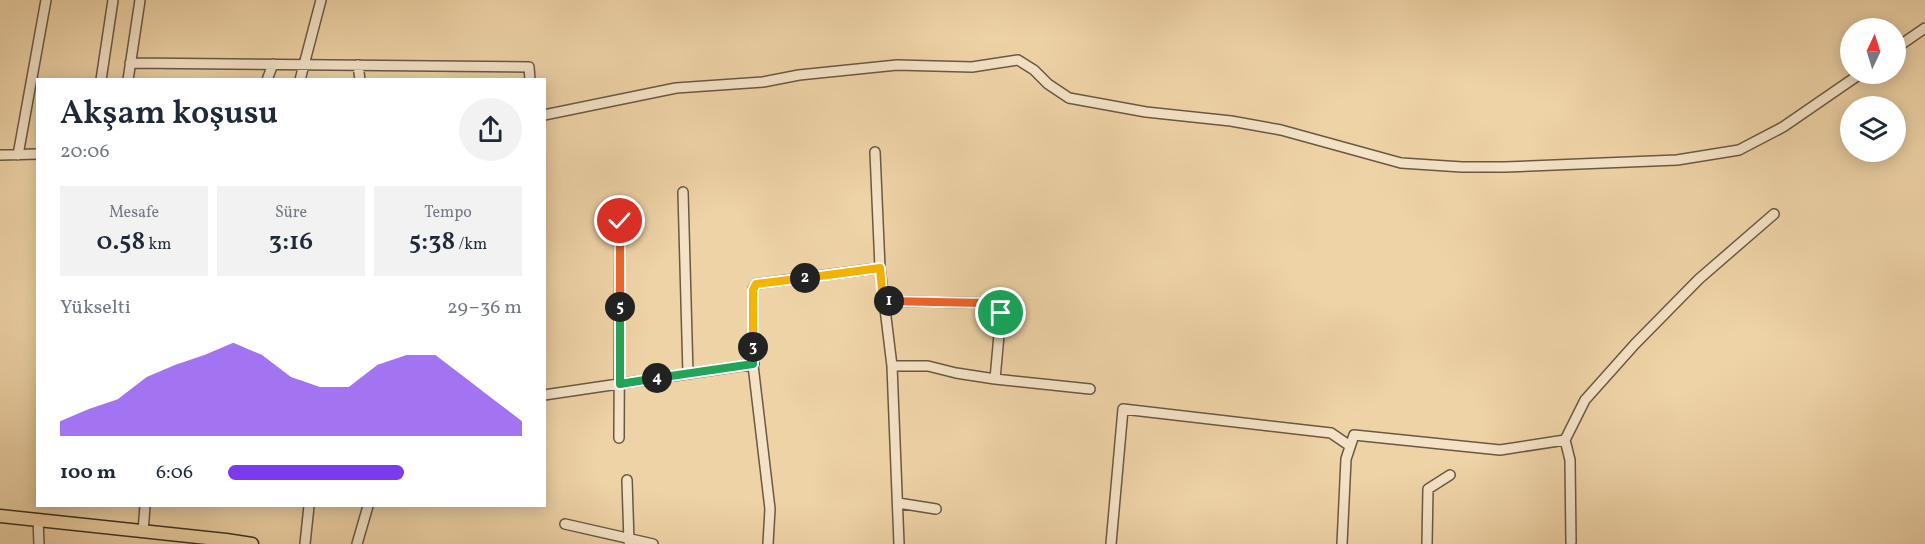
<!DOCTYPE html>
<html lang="tr">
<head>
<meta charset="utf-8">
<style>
  :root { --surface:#fff; --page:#f2f2f3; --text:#1f2937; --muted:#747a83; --accent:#7c3aed }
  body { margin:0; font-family:Vollkorn,serif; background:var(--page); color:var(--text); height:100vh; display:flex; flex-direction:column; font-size:22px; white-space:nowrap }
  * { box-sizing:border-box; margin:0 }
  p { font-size:20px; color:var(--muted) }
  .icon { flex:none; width:33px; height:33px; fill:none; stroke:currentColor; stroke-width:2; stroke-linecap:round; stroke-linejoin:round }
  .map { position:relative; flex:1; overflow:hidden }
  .side { position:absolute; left:36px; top:78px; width:510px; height:429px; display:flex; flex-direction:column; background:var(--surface); border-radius:0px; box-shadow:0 3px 15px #0003 }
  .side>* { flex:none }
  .needle { width:39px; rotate:4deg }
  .tools { position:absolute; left:1840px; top:18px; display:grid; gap:12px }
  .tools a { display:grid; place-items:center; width:66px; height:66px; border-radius:50%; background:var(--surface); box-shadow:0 3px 15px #0003; font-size:30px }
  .pin { position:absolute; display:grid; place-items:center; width:51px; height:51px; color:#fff; margin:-26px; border:3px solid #fff; border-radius:50%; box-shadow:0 2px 6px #0007 }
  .km { position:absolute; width:30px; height:30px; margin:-15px; border-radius:50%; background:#222; color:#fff; font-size:16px; line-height:30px; text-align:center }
  .round { display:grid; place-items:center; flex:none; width:63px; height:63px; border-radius:32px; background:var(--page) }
  .overview { display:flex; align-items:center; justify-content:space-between; height:102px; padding:0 24px }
  h1 { font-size:33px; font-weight:600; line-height:45px }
  .metrics { display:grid; grid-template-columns:repeat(3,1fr); gap:9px; height:102px; padding:6px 24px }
  .metrics div { display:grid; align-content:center; border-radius:0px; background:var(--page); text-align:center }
  .metrics b { font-size:26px; font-weight:600 }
  .metrics small { font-size:16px; font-weight:400 }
  .metrics p { font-size:16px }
  .chart { height:168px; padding:12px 24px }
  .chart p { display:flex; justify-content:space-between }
  .chart svg { width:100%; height:108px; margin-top:6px; fill:var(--accent); opacity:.7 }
  ul { padding:0 24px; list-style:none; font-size:20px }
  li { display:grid; grid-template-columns:96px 72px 1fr; align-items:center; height:45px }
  li i { height:15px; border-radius:8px; background:var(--accent) }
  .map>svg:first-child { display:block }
</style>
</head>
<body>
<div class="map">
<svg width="1925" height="544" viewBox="0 0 1925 544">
  <rect width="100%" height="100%" fill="#eed3a7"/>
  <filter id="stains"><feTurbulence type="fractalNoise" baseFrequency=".00333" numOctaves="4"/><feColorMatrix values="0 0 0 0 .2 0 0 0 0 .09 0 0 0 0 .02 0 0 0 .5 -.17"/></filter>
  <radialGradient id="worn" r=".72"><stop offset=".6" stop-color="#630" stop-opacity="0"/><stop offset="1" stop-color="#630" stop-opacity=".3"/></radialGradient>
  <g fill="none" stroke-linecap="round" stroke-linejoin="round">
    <g stroke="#695942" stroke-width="12">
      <path id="minor" d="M1896,48L1925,28
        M130,63L529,67L530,80
        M358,65L360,80
        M101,80L113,0
        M128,80L140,0
        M267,80L273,64
        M300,80L321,0
        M544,115L676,88L763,82L799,75L897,65L972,67L1018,60L1034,70L1048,84L1069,98L1146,112L1231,121L1281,130L1401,163L1462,167H1505L1677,160L1739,150L1783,127L1860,74
        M875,152L880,268L892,366L899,544
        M0,155L38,154
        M18,155L46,0
        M683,192L688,374
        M883,301L982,303L1001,313L995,379
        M892,366H928L956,373L995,379L1090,389
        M544,395L754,364
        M619,438L620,221
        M627,480L629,542
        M898,503L936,509
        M38,519L39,544
        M565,524L653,544
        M143,532L145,506
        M1571,542L1570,460L1565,440L1585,400L1635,344L1699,279L1774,214
        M305,544L309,506
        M357,544L368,506
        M768,544L770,509L753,365V289L756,284L880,268
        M1111,544L1123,409L1331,433L1350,446
        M1342,544L1346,459L1354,435L1500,450L1565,440
        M1427,544L1428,489L1450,475"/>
    </g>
    <g stroke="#3d3021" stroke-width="15">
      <path id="major" d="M0,516L226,540L252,544"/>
    </g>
    <use href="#minor" stroke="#f4e2c6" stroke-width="9"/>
    <use href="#major" stroke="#eed3a7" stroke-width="12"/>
  </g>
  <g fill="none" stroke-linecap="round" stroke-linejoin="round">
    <g stroke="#fff" stroke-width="12">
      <path id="split-1" d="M889,301L982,303L1001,313"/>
    </g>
    <g stroke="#fff" stroke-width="12">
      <path id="split-2" d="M805,278L880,268L883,301H889"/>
    </g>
    <g stroke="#fff" stroke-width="12">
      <path id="split-3" d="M753,347V290L756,284L805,278"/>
    </g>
    <g stroke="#fff" stroke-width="12">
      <path id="split-4" d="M657,378L753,364V347"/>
    </g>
    <g stroke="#fff" stroke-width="12">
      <path id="split-5" d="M620,307V384L657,378"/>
    </g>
    <g stroke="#fff" stroke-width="12">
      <path id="split-6" d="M620,307V221"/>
    </g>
    <use href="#split-1" stroke="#f0652b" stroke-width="8"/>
    <use href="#split-2" stroke="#f5b400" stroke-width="8"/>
    <use href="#split-3" stroke="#f5b400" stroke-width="8"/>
    <use href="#split-4" stroke="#22a559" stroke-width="8"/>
    <use href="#split-5" stroke="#22a559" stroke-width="8"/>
    <use href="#split-6" stroke="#f0652b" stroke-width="8"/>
  </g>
  <rect width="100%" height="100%" filter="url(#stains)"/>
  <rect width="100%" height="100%" fill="url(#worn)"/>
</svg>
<div class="tools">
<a><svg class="needle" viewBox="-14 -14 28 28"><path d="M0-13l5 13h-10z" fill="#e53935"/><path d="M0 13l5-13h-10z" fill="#747a83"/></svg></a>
<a><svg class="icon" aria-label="layers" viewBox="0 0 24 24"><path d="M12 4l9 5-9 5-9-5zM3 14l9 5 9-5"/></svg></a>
</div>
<div class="pin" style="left:1001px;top:313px;background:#1e9e55"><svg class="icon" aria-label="arrive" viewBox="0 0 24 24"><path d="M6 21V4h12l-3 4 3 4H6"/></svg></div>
<div class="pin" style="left:620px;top:221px;background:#d93025"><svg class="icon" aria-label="check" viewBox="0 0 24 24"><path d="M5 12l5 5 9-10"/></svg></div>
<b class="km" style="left:889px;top:301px">1</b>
<b class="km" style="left:805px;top:278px">2</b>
<b class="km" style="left:753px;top:347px">3</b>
<b class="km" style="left:657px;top:378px">4</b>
<b class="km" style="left:620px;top:307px">5</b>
<section class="side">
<div class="overview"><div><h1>Akşam koşusu</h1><p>20:06</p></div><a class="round"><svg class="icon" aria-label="share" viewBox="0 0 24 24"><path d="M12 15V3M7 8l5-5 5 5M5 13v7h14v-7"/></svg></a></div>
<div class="metrics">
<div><p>Mesafe</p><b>0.58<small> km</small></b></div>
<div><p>Süre</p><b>3:16</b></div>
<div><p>Tempo</p><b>5:38<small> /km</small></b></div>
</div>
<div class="chart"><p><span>Yükselti</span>29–36 m</p>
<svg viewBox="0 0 160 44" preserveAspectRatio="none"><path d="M0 44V38L10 33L20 29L30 20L40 15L50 11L60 6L70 11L80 20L90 24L100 24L110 15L120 11L130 11L140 20L150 29L160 38V44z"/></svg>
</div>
<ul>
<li><b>100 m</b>6:06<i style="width:60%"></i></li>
</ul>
</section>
</div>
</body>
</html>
